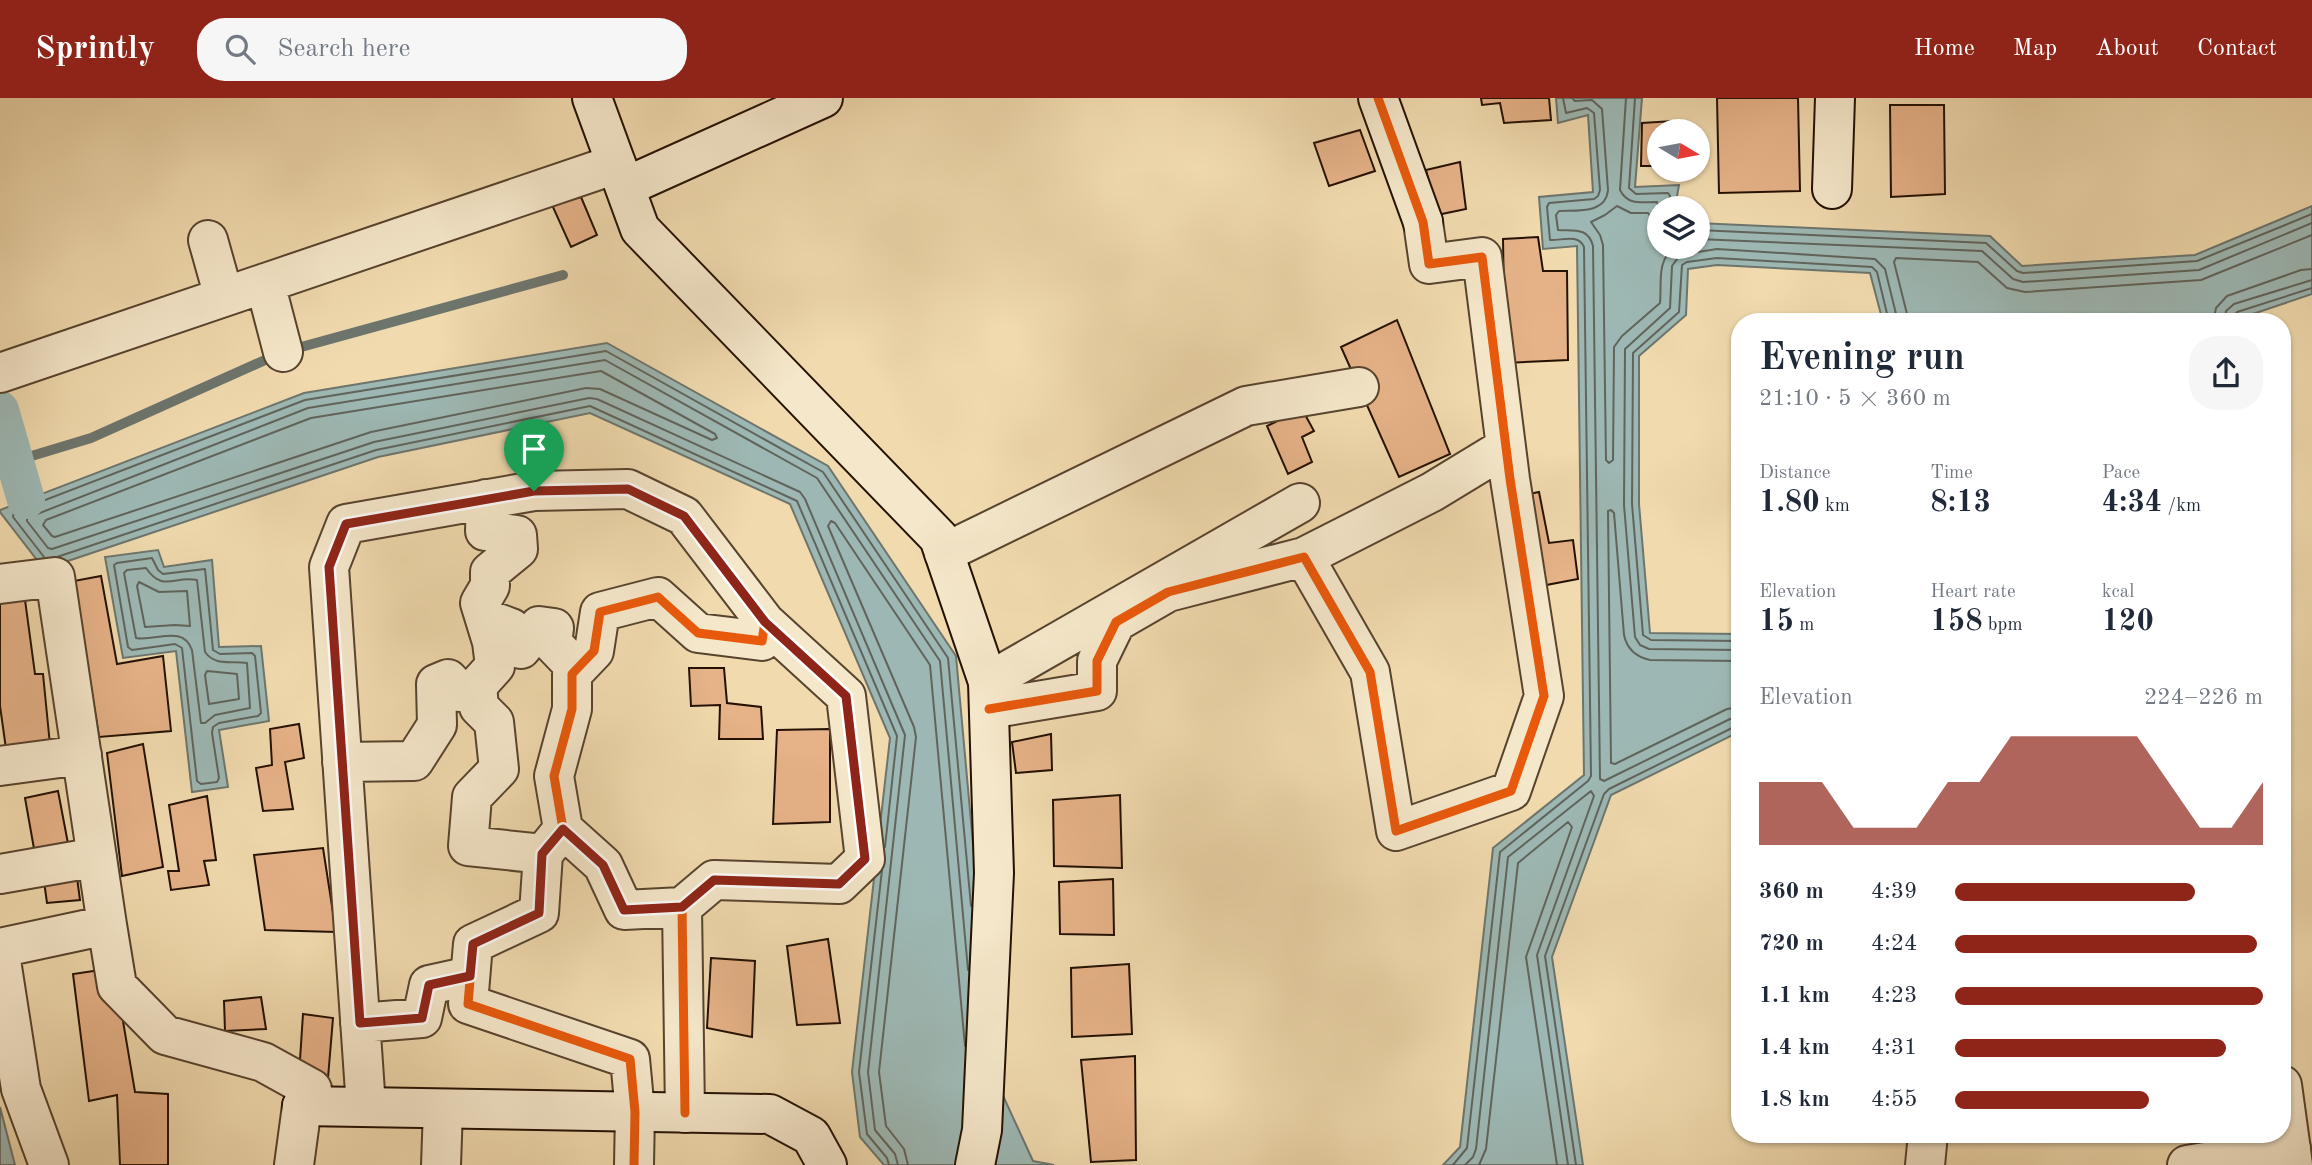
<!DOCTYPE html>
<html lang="en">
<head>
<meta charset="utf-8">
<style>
  :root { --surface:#fff; --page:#f6f6f7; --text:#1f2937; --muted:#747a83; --accent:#8f2418 }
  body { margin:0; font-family:"Old Standard TT",serif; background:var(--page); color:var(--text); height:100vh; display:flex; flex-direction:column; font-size:26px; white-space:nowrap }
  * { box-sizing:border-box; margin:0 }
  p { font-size:23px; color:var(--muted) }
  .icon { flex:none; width:38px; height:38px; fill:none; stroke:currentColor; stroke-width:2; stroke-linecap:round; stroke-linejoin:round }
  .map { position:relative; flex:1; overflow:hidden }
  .sheet { position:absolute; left:1731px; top:215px; width:560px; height:830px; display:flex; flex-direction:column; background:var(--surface); border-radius:28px; box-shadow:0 2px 5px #0004 }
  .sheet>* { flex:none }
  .needle { width:46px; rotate:100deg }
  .fabs { position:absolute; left:1647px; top:21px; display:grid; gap:14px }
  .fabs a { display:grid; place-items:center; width:63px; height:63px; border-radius:50%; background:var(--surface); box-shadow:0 2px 5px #0004; font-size:35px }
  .pin { position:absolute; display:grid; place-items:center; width:60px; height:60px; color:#fff; margin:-72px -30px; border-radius:50% 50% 50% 0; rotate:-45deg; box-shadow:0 0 7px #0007 }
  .pin .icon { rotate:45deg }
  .round { display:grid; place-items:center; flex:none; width:74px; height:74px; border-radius:28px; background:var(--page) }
  .summary { display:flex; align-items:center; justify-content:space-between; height:119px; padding:0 28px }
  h1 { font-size:38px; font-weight:800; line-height:52px }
  .stats { display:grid; grid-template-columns:repeat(3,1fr); gap:10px; height:119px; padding:7px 28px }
  .stats div { display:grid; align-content:center }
  .stats b { font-size:30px; font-weight:800 }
  .stats small { font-size:19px; font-weight:400 }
  .stats p { font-size:19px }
  .chart { height:196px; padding:14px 28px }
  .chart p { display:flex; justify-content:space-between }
  .chart svg { width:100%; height:126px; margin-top:7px; fill:var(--accent); opacity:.7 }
  ul { padding:0 28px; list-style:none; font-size:23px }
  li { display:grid; grid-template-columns:112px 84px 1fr; align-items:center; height:52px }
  li i { height:18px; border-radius:9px; background:var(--accent) }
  header { display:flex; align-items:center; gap:42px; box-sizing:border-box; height:98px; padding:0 35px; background:var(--accent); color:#fff }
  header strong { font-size:33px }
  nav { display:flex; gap:38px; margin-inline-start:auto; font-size:24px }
  .search { width:490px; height:63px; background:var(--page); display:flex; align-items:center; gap:18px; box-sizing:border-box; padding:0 24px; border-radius:28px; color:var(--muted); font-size:26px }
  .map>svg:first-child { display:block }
</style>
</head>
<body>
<header>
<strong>Sprintly</strong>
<div class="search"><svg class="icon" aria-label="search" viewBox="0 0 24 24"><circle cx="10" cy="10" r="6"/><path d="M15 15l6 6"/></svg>Search here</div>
<nav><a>Home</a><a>Map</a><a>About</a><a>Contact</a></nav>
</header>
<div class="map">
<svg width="2312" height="1067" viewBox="0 0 2312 1067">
  <rect width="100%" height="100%" fill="#f0daae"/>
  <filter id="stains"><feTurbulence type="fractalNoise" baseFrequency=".00286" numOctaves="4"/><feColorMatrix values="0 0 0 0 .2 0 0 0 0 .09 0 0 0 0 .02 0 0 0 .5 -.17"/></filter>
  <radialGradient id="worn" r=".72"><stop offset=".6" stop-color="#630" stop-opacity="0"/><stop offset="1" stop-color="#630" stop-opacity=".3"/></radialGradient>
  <path fill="#9db8b4" stroke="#6d756d" stroke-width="2" d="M1556,0H1642L1635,89L1679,87L1675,110H1659V149H1698V125L1990,138L2022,168L2195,157L2312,108V196L2229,224H1883L1870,175L1717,167L1688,171L1686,217L1639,258V406L1650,535L1739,536V634L1611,697L1552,859L1583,1067H1443L1460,1049L1493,750L1584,677L1577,148L1543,151L1539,99L1593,94L1588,17L1558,25Z
    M607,245L828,368L956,558L994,978L1033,1063L1054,1067H884L860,1039L852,974L890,640L790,406L590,315L378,359L44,471L0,414V412L304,295Z
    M158,452L164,469L212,462L219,549L261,548L269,623L219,632L228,689L192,694L176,553L123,560L105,459Z
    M0,1009L15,1067H0Z"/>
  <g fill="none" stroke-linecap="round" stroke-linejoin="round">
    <path stroke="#60645c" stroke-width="2" d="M1572,0L1575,3L1592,2L1602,11L1608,92C1606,116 1577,112 1559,113L1556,117L1558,132C1574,133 1588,129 1593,148L1600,681L1604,683L1730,621L1740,619
      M1626,0L1620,92C1628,108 1642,104 1657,104L1659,110
      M1635,0L1629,90L1636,96L1668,95L1670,98L1668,110
      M1659,130L1648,115H1631L1617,108L1605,117L1591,124L1600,137L1603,147L1606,362L1609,365L1613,362L1614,249L1622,238L1660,205C1662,184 1656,163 1675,149
      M1698,132L1986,145L2017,173L2023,175L2197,163L2312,116
      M1698,141L1982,153L2013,181L2023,184L2199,172L2312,125
      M1909,224L1894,164L1896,160L1978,164L2007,190L2025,194L2201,182L2312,137
      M2213,224L2216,210L2227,198L2301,172L2312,171
      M2224,224L2226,213L2234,206L2312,182
      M2233,224V219L2237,214L2312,190
      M601,273L715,336L717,340L712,342L600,291L586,290L371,334L55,439L52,438L43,427L46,422L311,320Z
      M44,459L13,419L14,414L305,302L606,253L823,374L948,560L971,808
      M57,459L376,352L590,308L797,403L897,638L885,749
      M152,460L158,472L163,476L205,471L213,552L220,556L252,555L255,558L261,615L258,618L219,625L213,629L212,635L219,680L217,684L201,686L197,683L182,550L175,546L132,552L128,549L114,467L117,465Z
      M146,470C163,495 175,477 197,482L205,554C216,569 231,562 247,565L250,610L215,617L205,625H201L192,552C183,526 155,544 136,540L124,475L127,472Z
      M139,484L159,494L187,493L190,528L175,527L145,529L137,488Z
      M1740,543L1651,542L1643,537L1632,406L1633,255L1679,214L1682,167L1687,164L1717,160L1872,169L1877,174L1889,224
      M1740,552L1649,551L1640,547L1635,539L1624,407L1625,251L1670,210L1672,168L1677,161L1685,156L1717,151L1875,161L1885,171L1898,224
      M1740,563L1650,562C1636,559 1627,551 1624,537L1614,415L1611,412L1608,413L1611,665L1615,666L1727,611L1740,609
      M207,573L237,576L239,601L209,606L205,577Z
      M882,772L859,974L867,1036L887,1060L889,1067
      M898,1067L895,1056L875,1032L868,974L905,637L805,401L800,394L597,301L589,300L374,344L52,451L48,450L27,423V420L308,310L605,262L817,380L940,563L968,872
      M908,1067L904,1051L886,1028L879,974L916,639L914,629L828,428L831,423L835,425L930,567L965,948
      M1453,1067L1467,1050L1500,754L1588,683L1591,678L1584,149C1578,135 1561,143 1550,142L1547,109L1549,105L1594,101L1598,98L1600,92L1594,15L1587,10L1566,15L1563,0
      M1465,1067L1473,1059L1476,1051L1508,759L1591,693L1594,698L1537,857L1568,1067
      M1479,1067L1486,1051L1518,765L1568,724L1572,729L1526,859L1557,1067
      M1576,1067L1545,858L1604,696L1609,691L1734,629L1740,628"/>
    <path stroke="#6d756d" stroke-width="10" d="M15,363L91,340L283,254L563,177"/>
    <path stroke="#9db8b4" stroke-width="38" d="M0,312L26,402"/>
  </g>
  <path fill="#e6b288" stroke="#241103" stroke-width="2" d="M1481,0H1549L1551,22L1504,25L1500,5L1482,7Z
    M1717,0H1798L1800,93L1719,95Z
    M1890,7H1944L1945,96L1891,99Z
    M1673,23L1672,33H1659V68H1641L1642,25Z
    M1360,32L1375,73L1329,88L1314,45Z
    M1460,64L1466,111L1437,117L1426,72Z
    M581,99L597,137L571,149L552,107Z
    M1538,139L1543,173H1567L1568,262L1505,265L1503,141Z
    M1397,222L1450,356L1399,379L1341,249Z
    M1302,311L1314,333L1302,339L1312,364L1288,376L1267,328Z
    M1539,394L1549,445L1573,442L1578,481L1541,488L1519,398Z
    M101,478L117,566L163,558L171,633L99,639L74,483Z
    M23,487L35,576H43L51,657L7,658L0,608V490Z
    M689,570H724L727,605L761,609L763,641H719L720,607L691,608Z
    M299,626L304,660L285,664L293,711L263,713L256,670L272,667L270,631Z
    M830,631V724L773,726L777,632Z
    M1051,636L1052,672L1016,675L1012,644Z
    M143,646L163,769L122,778L107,655Z
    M58,693L70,756L36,762L25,700Z
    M1120,697L1122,770L1054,768L1053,702Z
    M207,698L216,762L204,763L209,787L171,792L168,773H179L169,707Z
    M323,750L336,834L265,832L254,757Z
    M76,772L80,802L47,805L43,776Z
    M1113,781L1114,837L1060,836L1059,784Z
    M828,841L840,925L797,927L787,848Z
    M711,860L755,863L752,939L707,930Z
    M1129,866L1132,936L1072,939L1071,870Z
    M114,870L135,994L168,996V1067H120L117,997L89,1003L73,876Z
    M261,899L266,931L225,933L224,903Z
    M303,916L333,920L328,980L299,977Z
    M1135,958L1136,1062L1091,1064L1081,962Z"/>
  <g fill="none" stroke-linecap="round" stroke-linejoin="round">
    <g stroke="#57432e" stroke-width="42">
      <path id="street" d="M208,142L224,199
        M265,185L283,254
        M0,275L616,66
        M486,401L485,433L517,437L518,451L490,474V488L480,505L492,544L495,568L477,588L479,609L494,624L499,671L472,699L468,748L543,756
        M944,455L1246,308L1359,289
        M1304,459L1432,394L1506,349
        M0,486L55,479L107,827
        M487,521L511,530V548L521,551L539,528L554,530L552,545L577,571
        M988,584L1300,405
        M989,611L1097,593V563L1116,524L1168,494L1304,459L1370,574L1396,733L1511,693L1544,598L1510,381L1482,159L1429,166L1423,124
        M342,664L414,663L437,627L436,586L448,581L460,594H478
        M0,668L82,657
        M563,731L603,767L624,812L682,809
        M0,776L97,759
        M0,850L107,827L117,888L165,937L263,964L312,991L302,1008L294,1067
        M0,856L21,991L49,1067
        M360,925L422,920L429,887L470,878
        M2282,987L2293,1067
        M366,1009L329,469L346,426L534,393L628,391L684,418L765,524
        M441,1067L443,1011
        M634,1067L635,1014L630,961L468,906L473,846L539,815L543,756L563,731L554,678L572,611V576L594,553L600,514L658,499L698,535L762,543L765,524L846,598L865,761L839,786L714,782L682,809L685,1015
        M1925,1067L1928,1036
        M2187,1067L2291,1050"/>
    </g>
    <g stroke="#241103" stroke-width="42">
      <path id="secondary" d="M592,0L640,131L939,440L988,584L994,775L982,1032L975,1067
        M1378,0L1423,124
        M625,89L823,0
        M1832,91L1835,0
        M302,1008L770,1016L811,1038L827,1067"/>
    </g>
    <use href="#street" stroke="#f5e7ca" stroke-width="38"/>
    <use href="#secondary" stroke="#f5e7ca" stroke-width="38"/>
    <g stroke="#f5e7ca" stroke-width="13">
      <path id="cycleway" d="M989,611L1097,593V563L1116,524L1168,494L1304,459L1370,574L1396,733L1511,693L1544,598L1510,381L1482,159L1429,166L1423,124L1378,0
        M634,1067L635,1014L630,961L468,906L473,846L539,815L543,756L563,731L554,678L572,611V576L594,553L600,514L658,499L698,535L762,543L765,524L846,598L865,761L839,786L714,782L682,809L685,1015"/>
    </g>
    <use href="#cycleway" stroke="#e8590c" stroke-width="9"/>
  </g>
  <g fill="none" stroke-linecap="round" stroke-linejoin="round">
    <g stroke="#fff" stroke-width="14">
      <path id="route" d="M628,391L684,418L765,524L846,598L865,761L839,786L714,782L682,809L624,812L603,767L563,731L542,756L539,815L473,846L470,878L429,887L422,920L360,925L329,469L346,426L534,393Z"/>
    </g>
    <use href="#route" stroke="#8f2418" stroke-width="9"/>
  </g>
  <rect width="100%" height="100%" filter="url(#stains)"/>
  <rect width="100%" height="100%" fill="url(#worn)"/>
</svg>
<div class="fabs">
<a><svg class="needle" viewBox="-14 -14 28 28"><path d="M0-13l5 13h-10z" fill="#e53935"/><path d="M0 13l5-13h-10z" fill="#747a83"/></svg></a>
<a><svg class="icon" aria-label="layers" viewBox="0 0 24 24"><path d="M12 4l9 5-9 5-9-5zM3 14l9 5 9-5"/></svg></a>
</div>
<div class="pin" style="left:534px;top:393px;background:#1e9e55"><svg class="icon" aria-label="arrive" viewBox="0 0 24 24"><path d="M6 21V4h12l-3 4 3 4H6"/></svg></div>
<section class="sheet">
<div class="summary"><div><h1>Evening run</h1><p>21:10 · 5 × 360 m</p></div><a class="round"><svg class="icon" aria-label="share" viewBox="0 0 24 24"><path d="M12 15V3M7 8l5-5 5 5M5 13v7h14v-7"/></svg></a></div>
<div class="stats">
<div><p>Distance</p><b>1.80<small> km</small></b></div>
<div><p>Time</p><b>8:13</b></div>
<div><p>Pace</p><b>4:34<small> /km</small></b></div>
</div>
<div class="stats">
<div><p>Elevation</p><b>15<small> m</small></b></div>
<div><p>Heart rate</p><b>158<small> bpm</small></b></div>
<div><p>kcal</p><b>120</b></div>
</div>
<div class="chart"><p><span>Elevation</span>224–226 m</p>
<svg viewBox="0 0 160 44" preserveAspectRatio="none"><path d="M0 44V22L10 22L20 22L30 38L40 38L50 38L60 22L70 22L80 6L90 6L100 6L110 6L120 6L130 22L140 38L150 38L160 22V44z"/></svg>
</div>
<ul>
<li><b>360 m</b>4:39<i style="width:78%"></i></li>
<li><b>720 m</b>4:24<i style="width:98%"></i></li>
<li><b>1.1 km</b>4:23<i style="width:100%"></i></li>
<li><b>1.4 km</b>4:31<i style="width:88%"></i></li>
<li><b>1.8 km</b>4:55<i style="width:63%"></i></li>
</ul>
</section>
</div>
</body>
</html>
